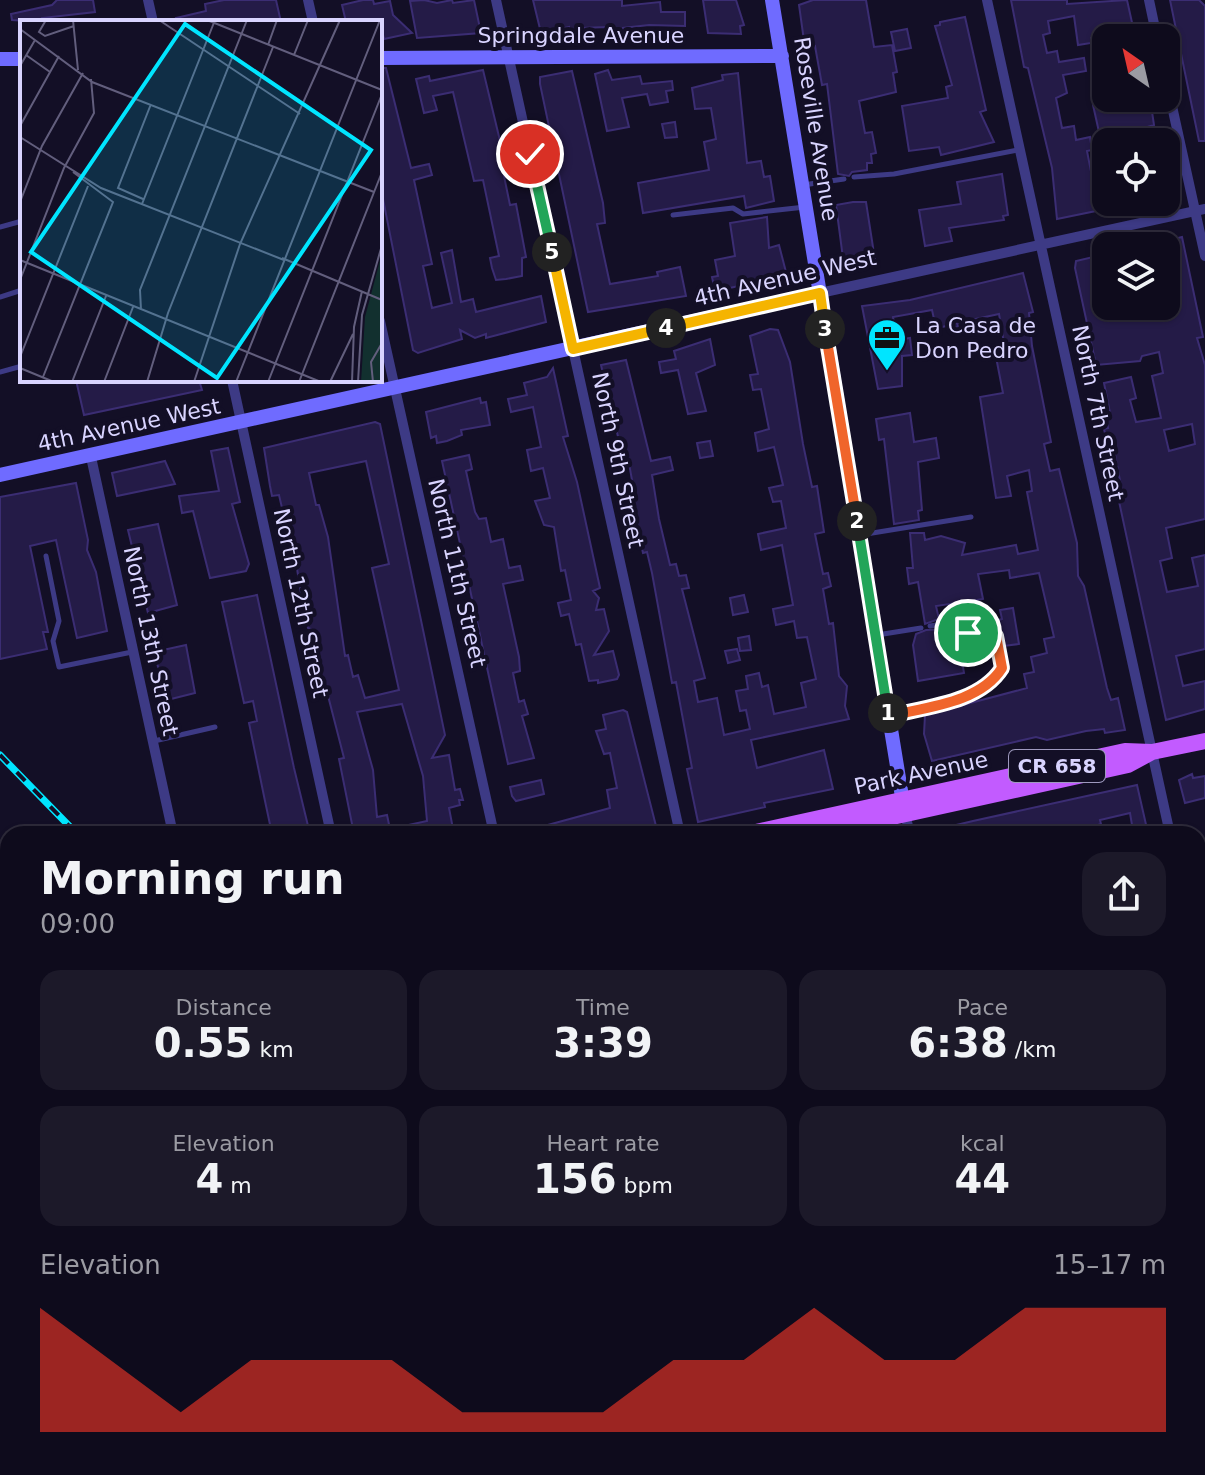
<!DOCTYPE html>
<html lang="en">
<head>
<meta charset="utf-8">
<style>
  :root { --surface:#0e0b1c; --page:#1c1929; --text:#f1f3f6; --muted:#9b9ba3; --line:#2e2b3b; --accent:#d93025 }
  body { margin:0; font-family:"DejaVu Sans",sans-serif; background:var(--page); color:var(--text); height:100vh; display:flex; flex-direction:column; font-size:30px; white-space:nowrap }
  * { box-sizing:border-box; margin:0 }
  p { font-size:26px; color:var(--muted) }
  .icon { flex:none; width:44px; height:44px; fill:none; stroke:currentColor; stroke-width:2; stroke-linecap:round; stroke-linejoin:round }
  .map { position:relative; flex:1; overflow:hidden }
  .side { position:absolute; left:0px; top:826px; width:1206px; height:650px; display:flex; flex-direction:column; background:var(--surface); border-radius:24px 24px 0 0; box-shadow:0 2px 6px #0004,0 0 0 2px var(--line) }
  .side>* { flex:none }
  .needle { width:52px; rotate:326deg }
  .tools { position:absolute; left:1092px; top:24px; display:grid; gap:16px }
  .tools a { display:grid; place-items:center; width:88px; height:88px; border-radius:16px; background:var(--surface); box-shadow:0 2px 6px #0004,0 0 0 2px var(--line); font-size:40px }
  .pin { position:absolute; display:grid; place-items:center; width:68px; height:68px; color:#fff; margin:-34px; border:4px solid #fff; border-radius:50%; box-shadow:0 2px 8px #0007 }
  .km { position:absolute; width:40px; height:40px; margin:-20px; border-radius:50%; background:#222; color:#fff; font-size:22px; line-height:40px; text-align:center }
  .round { display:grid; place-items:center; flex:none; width:84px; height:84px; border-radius:24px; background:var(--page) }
  .headline { display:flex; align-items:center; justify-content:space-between; height:136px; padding:0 40px }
  h1 { font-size:44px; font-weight:700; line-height:60px }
  .metrics { display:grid; grid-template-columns:repeat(3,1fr); gap:12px; height:136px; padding:8px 40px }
  .metrics div { display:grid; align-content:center; border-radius:20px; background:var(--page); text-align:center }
  .metrics b { font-size:40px; font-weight:700 }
  .metrics small { font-size:22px; font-weight:400 }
  .metrics p { font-size:22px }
  .chart { height:224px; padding:16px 40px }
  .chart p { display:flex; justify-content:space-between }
  .chart svg { width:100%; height:144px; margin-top:8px; fill:var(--accent); opacity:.7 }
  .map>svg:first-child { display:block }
</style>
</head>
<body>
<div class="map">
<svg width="1205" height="1475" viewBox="0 0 1205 1475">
  <rect width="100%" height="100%" fill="#130f26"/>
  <path fill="#241b47" stroke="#3b2d73" stroke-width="2" fill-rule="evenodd" d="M57,0H93L95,12L42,18L43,22L12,20L11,14L52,5Z
    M224,0H276L281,22H177L176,18L206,11L205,4Z
    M363,0H373L374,4L390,1L393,15L412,33L384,39L380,22H346L342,5Z
    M424,0L437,3L452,0L453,3L474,0L481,33L417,38L410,1Z
    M533,0H622V6L660,2L661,12H685V26L649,25L623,28V31H607V27L581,28V33H569V27L541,33Z
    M703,0H736L744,25L740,26L741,34L708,33Z
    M813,0H866L874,47L892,45L897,72L893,73L896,92L859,101L865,133L872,132L876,153L871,154L872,163H867V170L852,172L849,176L838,174L827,84L822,85L815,46L805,48L799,5Z
    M1011,0H1067V4L1127,0L1135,36L1091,38V43L1078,45L1074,16L1048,21L1050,33L1043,35L1047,53L1057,51L1059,62L1084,58L1086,71L1063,75L1067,93L1056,98L1062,128L1074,126L1076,140L1090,137L1092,150L1087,151L1095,192L1106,190V207L1096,211L1057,219L1052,168L1028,68L1024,67Z
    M1170,0H1199L1205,6V141H1199Z
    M965,17L986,110L980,112L994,142L941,155L939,147L909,151L902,106L948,98L946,87L952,85L935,26L940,25V22Z
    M907,29L911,48L895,51L891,32Z
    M380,68H386L411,168L429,164L432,175L414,180L432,264L423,266L432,308L452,303L441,253L452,250L461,302L473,299L476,312L541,296L546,322L486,338V334L475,338L460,330L462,339L418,353L413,350L380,184Z
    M483,70L508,174L504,176L510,205L516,204L526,257L522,258V276L506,279L496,280L492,268L490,258L499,256L483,180L474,181L453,92L433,96L437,110L424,113L416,79L429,76L430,81Z
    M608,70L612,80L640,76L642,84L672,81L673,90L666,91L668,102L650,105L647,94L622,98L629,127L607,131L595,74Z
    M572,71L603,203L605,223L597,224L610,284L658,276L657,272L680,267L686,296L588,312L540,84V77Z
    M738,73L747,163L761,161L764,177L770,176L774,201L746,208L744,196L643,213L638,183L709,170L704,142L716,139L711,108L695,109L692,88L723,80L722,75Z
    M1126,98H1150L1154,125L1101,141L1093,105Z
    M675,122L677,137L665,138L662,124Z
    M1002,174L1008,215L1003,216L1004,220L949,228L952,241L925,246L919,210L961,204L957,182Z
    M853,202H866L875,260L844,266L836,205Z
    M767,217L769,248L779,245L787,276L715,291L712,277L718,276L715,260L735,256L730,223Z
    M1182,237L1203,337L1197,338L1205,365V519L1166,528L1172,558L1160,561L1167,592L1198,586L1192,558L1205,555V649L1176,656L1183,686L1205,681V709L1166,720L1117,492L1122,491L1115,455L1110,457L1104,429L1108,428L1105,414L1110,413L1104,383L1131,377L1136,398L1130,400L1136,422L1161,418L1152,376L1163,373L1159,352L1142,356L1140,361L1096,365L1075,268L1076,261L1106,254V306H1166V241ZM1192,424L1195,444L1169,451L1164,430Z
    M1023,273L1033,312L1029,313L1032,346L1051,442L1044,444L1050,471L1059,469L1077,543L1078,576L1084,586L1107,688L1111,700L1118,698L1125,730L1105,733L1104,729L1086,731L1047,740L1036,737L932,761L924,734L925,715L1027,688L1024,674L1034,672L1031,657L1047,653L1044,639L1054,637L1039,573L1010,578L1009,570L978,574L983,599L936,606L939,619L925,624L918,582L909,584L907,568H913L910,533H924L925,540L941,536L965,543L962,555L1016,545L1018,554L1038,550L1027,492L1032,491L1029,470L1007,476L1011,496L996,498L980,397L1003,393L996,357L1006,355L999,314L957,323L958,327L948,329L947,326L936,328L932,310L893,317L897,340L910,338L912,355L902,356V386L878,389L862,306L910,300Z
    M770,329L778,330L790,362L803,444L812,487L817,486L824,532L815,534L823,574L828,573L831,586L823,589L829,624L833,623L839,676L847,686L845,706L849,719L751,740L757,768L824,750L833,789L764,803L765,807L698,822L687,769L692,768L676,682L672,683L652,573L647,552L643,553L630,494L627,481L632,480L628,458L620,445L601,365L626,360L651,461L670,457L673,470L652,475L659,519L670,565L676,564L679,576L686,575L689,588L682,589L705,678L694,681L698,702L717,698L724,735L750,729L746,710L740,711L736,691L748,689L746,676L759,673L762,687L768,685L774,714L806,707L801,683L816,679L807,637L797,638L794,621L776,625L773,609L793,605L782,545L761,550L758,534L786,528L781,501L773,502L769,488L783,485L774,447L758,451L755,433L769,429L761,389L753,390L750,375L758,374L750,336Z
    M710,339L715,365L696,373L706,411L688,414L678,370L661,373L659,362L676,359L674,351Z
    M553,368L568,436L563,437L577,482L600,588L593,591L599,598L596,610L604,609L609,631L594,655L613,651L619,675L617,679L598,683V680L589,681L581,644L576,645L569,614L561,616L558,603L571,600L565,570L561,571L554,527L544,525L535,501L550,498L543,468L531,471L527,450L541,447L533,407L511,412L508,399L527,395L524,383L547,377Z
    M76,380H199L202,390L84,415Z
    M480,398L481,403L486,402L490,425L461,430L462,435L447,441L437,443L436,436L431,438L426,412Z
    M910,413L914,442L936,438L939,458L918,462L922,510L918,511L919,520L894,524L884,439L879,440L876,419Z
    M375,422L380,424L445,735L432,758L449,755L455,790L460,789L463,800H459L460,805L449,808L454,834H354L339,759L344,758L326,688L318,675L316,665L321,661L314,630L308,628L304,613L290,524L286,525L279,495L272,496L270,486L264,448ZM366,461L389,564L372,568L399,690L365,698L358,675L353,677L348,655L345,656L328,537L319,505H316L309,473ZM402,704L423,776L427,821L390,829L387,815L377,817L373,770L357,712Z
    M710,441L713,456L700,458L697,443Z
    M228,448L240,502L232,504L249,564L246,571L210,578L193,511L182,513L179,496L219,491L211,451Z
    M469,455L472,469L466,471L475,512L479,519L486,518L491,542L503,539L509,568L520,566L523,580L503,584L519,657L520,671L513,673L519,702L524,700L528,714L522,716L534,758L508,764L442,461Z
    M165,461L175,484L117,496L112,473Z
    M76,483L88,540L87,550L96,572L107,631L77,638L56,540L30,546L48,632H43L47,649L0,659V497Z
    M158,524L177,605L148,613L128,530Z
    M257,595L294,768L310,834H272L265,801L249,723L257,721L253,701L244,703L222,602Z
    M744,595L748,612L733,615L730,598Z
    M1013,608L1019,644L1004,646L998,620L1002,619L1000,610Z
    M949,629L955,643L959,642L964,673L918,681L913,645L916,634L926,630Z
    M749,636L751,650L740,651L738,638Z
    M186,645L195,693L167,700L154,652Z
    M737,649L740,660L728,663L725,651Z
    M623,710L627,712L656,826L613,834H534L533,829L610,808L607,790L617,788L610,753L604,754L596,731L606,729L603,715Z
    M1192,774L1193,778L1205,776V798L1185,803L1179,780Z
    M541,780L544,794L516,801L512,796L510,787Z
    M1137,785L1147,829L1133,831L1130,813L1100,820L1101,824L1070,834H936L935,830L973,821Z"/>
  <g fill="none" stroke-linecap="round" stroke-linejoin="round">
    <path stroke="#3d3a85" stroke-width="5" d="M854,177L894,174L1018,150
      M803,185L844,179
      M673,215L733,208L743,214L805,207
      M0,227L22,221
      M0,297L22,290
      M0,372L22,366
      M860,535L971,517
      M46,556L59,621L53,641L59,667L132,652
      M877,635L921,628
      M890,716C927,706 980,703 1002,668L996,636L988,629L968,633L950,623L930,626
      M154,741L215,727
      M195,834L220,829L221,834
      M0,899L8,898
      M0,958L8,957
      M1014,1475L1037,1468"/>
    <path stroke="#3d3a85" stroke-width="10" d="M148,0L153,22
      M308,0L313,22
      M496,0L680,834
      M987,0L1170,834
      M1149,0L1157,38
      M1166,79L1205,256
      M820,293L1205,209
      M380,321L494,834
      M232,380L331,834
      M91,457L173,834
      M905,814L910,834
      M1198,964L1205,996
      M0,1012H8
      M1198,1287L1205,1285
      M155,1468L156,1475
      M312,1468L314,1475
      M469,1468L471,1475
      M633,1468L635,1475
      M830,1468L832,1475
      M1083,1468L1085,1475
      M344,1475L376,1468"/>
    <path stroke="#6f6bff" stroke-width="14" d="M772,0L904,809
      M380,58L782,56
      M0,59H22
      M0,475L820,293"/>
    <path stroke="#c25bff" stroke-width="16" d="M747,834L1125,751L1152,752
      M815,834L1128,765L1152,752L1205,741
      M0,985H8"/>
    <g stroke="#00e5ff" stroke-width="7">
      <path id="rail" d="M0,755L77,834
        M687,1468L694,1475"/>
    </g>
    <use href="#rail" stroke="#130f26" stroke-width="4" stroke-dasharray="12" stroke-linecap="butt"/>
  </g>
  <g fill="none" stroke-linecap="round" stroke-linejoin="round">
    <g stroke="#fff" stroke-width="16">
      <path id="split-1" d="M888,713L889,716C926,707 980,703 1002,668L996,636L988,629L968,633"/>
    </g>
    <g stroke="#fff" stroke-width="16">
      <path id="split-2" d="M857,521L888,713"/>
    </g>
    <g stroke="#fff" stroke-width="16">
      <path id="split-3" d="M825,329L857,521"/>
    </g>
    <g stroke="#fff" stroke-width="16">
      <path id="split-4" d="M666,328L820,293L825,329"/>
    </g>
    <g stroke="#fff" stroke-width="16">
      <path id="split-5" d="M552,252L573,349L666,328"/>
    </g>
    <g stroke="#fff" stroke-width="16">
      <path id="split-6" d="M530,154L552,252"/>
    </g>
    <use href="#split-1" stroke="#f0652b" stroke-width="10"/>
    <use href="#split-2" stroke="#22a559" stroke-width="10"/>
    <use href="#split-3" stroke="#f0652b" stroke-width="10"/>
    <use href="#split-4" stroke="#f5b400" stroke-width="10"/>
    <use href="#split-5" stroke="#f5b400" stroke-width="10"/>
    <use href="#split-6" stroke="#22a559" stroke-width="10"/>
  </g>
  <defs>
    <g id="office-pin" transform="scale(2)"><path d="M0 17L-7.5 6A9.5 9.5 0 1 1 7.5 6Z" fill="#00e5ff" stroke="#130f26"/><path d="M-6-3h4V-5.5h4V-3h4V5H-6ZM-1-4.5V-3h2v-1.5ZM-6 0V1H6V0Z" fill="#111"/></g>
  </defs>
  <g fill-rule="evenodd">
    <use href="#office-pin" x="887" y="338"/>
  </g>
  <g text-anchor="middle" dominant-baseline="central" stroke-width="8" stroke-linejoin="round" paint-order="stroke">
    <rect fill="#130f26" stroke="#9e99be" stroke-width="2" x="1009" y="750" width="96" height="32" rx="6"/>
    <g font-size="20" font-weight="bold" fill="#d9d4ff">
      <text x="1057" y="766">CR 658</text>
    </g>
    <g font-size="22" fill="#d9d4ff" stroke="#130f26">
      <text x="581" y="35">Springdale Avenue</text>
      <text transform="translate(816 129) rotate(81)">Roseville Avenue</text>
      <text transform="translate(785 278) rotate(-13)">4th Avenue West</text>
      <text transform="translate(1098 413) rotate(78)">North 7th Street</text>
      <text transform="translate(129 425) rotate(-12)">4th Avenue West</text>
      <text transform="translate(618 460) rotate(78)">North 9th Street</text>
      <text transform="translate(457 573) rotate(77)">North 11th Street</text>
      <text transform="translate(301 603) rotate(78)">North 12th Street</text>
      <text transform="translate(151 641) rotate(78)">North 13th Street</text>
      <text transform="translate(921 773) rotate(-12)">Park Avenue</text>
    </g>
    <g font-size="22" fill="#d9d4ff" stroke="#130f26" text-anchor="start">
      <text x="915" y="325">La Casa de<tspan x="915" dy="25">Don Pedro</tspan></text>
    </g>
  </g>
  <g transform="translate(20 20)">
    <rect width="362" height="362" fill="#130f26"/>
    <path d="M362,233V362H341L345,297Z" fill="#12302f"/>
    <path fill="none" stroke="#625e7d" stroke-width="2" d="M26,0L19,12L25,16L54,6M53,0L58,50M139,0L280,94M187,0L362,70M0,9L72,62L354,172M248,25L257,0M6,35L30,52M274,35L288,0M0,46L15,20M0,106L39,36M0,117L81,168L264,240M123,179L98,168L131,84M0,182L22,126L63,53M122,184L195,0M262,238L362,280M0,240L301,362M0,260L44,148L74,93L71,59M121,290L120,270L227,0M0,337L68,166M0,348L34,362M23,357L93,182L53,152M52,362L86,276M84,362L113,287M127,362L148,293L253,27M174,362L220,224L320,0M216,362L360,0M248,362L362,74M279,362L362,152M310,362L333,314M332,362L334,307L342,271M338,362L342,295L362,225M353,362L351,342L362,323"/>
    <path fill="#00e5ff" fill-opacity="0.15" stroke="#00e5ff" stroke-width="4" d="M165,4L351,130L197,358L11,232Z"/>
    <rect width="362" height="362" fill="none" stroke="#d9d4ff" stroke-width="4"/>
  </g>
</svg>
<div class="tools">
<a><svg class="needle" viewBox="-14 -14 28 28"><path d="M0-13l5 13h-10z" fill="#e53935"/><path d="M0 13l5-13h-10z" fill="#9b9ba3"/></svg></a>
<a><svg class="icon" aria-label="locate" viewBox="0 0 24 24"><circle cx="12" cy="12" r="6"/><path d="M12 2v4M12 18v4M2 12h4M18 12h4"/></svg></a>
<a><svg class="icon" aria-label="layers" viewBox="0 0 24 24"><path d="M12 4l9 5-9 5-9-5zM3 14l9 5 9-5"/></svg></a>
</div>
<div class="pin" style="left:968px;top:633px;background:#1e9e55"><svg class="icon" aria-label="arrive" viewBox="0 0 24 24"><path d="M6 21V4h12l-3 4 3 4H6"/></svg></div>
<div class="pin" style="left:530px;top:154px;background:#d93025"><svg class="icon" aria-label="check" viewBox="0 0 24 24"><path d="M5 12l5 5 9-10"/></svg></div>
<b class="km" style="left:888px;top:713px">1</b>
<b class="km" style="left:857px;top:521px">2</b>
<b class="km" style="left:825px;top:329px">3</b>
<b class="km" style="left:666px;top:328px">4</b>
<b class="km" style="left:552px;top:252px">5</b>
<section class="side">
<div class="headline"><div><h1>Morning run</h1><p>09:00</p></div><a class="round"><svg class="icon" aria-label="share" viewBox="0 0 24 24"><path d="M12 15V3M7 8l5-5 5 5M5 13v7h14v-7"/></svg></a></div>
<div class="metrics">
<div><p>Distance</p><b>0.55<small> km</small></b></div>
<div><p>Time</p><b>3:39</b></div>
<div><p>Pace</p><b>6:38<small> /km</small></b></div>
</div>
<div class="metrics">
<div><p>Elevation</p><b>4<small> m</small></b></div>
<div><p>Heart rate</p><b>156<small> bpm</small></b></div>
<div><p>kcal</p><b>44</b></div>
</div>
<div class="chart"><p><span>Elevation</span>15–17 m</p>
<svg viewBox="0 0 160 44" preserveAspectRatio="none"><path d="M0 44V6L10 22L20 38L30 22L40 22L50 22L60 38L70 38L80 38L90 22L100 22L110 6L120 22L130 22L140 6L150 6L160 6V44z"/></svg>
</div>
</section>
</div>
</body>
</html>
